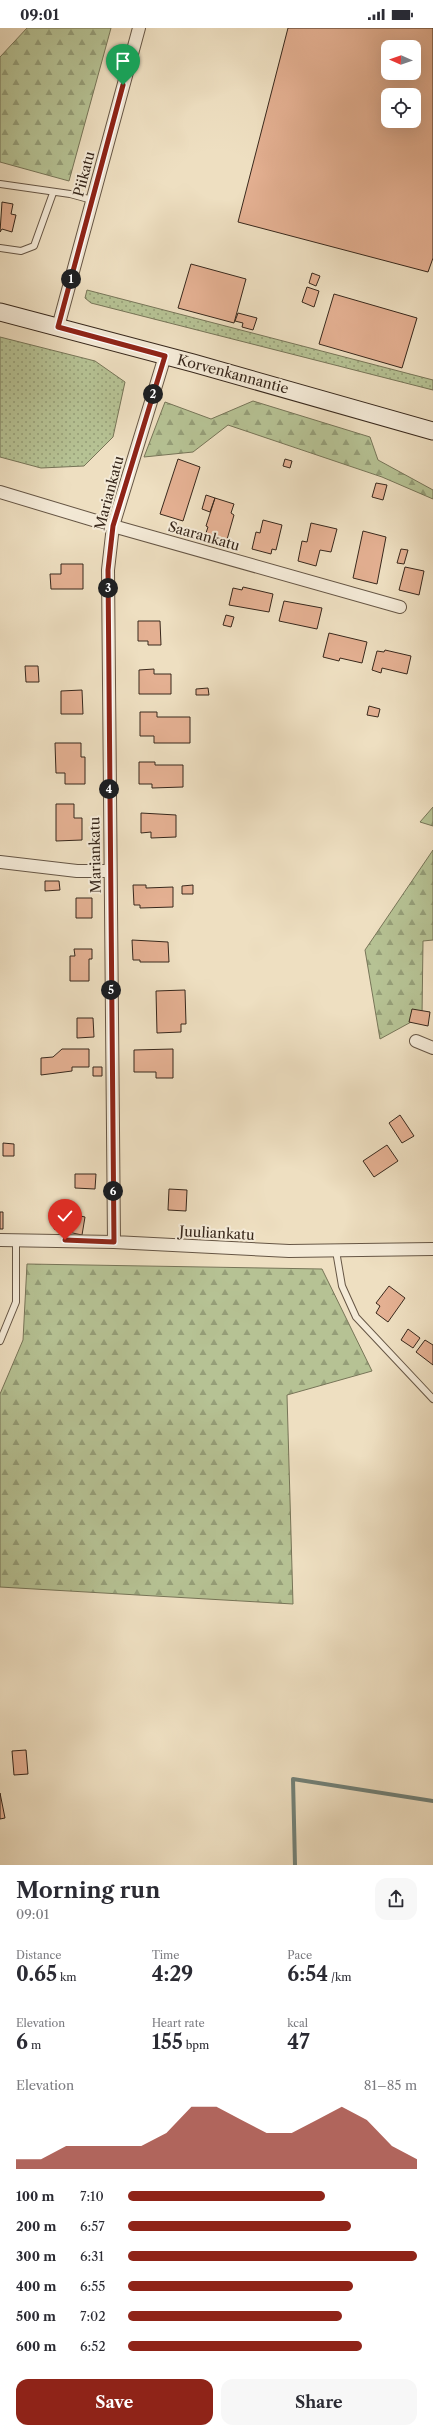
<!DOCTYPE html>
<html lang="en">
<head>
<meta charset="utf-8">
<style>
  :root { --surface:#fff; --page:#f7f7f7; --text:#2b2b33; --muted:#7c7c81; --accent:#8f2418 }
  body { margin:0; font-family:"Libre Caslon Text",serif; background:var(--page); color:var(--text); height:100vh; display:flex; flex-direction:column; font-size:15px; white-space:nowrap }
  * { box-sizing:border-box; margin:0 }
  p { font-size:13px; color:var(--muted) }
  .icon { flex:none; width:22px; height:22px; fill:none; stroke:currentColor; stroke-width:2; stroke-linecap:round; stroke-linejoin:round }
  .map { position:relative; height:1837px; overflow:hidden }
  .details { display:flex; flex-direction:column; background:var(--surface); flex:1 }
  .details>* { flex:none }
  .needle { width:26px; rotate:272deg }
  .fabs { position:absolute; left:381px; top:12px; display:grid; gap:8px }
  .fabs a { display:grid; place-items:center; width:40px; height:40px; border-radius:8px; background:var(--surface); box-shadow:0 4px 16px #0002; font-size:20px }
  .pin { position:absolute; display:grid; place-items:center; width:34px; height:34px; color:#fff; margin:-41px -17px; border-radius:50% 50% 50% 0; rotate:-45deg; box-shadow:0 0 4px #0007 }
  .pin .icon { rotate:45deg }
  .km { position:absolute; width:20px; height:20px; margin:-10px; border-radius:50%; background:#222; color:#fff; font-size:11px; line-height:20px; text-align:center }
  .round { display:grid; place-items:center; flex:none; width:42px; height:42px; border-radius:12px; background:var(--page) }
  .summary { display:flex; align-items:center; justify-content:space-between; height:68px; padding:0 16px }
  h1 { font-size:22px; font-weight:800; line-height:30px }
  .stats { display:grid; grid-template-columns:repeat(3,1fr); gap:6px; height:68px; padding:4px 16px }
  .stats div { display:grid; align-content:center }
  .stats b { font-size:20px; font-weight:800 }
  .stats small { font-size:11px; font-weight:400 }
  .stats p { font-size:11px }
  .chart { height:112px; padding:8px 16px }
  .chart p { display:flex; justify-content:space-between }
  .chart svg { width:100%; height:72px; margin-top:4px; fill:var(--accent); opacity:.7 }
  .action { display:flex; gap:8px; margin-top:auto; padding:8px 16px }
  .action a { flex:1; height:46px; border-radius:12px; background:var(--accent); color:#fff; font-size:16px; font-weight:800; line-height:46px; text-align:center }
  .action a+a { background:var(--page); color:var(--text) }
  ul { padding:0 16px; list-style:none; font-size:13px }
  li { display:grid; grid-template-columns:64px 48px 1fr; align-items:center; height:30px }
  li i { height:10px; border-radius:5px; background:var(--accent) }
  .status { display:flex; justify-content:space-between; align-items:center; height:28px; padding:0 20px; background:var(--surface); direction:ltr }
  .status svg { height:11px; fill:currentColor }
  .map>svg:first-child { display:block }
</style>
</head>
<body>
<div class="status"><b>09:01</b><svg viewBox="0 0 49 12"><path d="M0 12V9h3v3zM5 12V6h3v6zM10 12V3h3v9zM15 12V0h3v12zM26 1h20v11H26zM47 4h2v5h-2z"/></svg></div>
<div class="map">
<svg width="433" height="1837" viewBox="0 0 433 1837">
  <defs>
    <pattern id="green-dots" width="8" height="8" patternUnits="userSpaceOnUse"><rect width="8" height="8" fill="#b6c294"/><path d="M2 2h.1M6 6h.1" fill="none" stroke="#959e78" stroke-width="1.8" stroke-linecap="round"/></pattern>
    <pattern id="forest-firs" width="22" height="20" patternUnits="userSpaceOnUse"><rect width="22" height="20" fill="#b6c294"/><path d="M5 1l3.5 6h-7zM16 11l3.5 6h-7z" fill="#959e78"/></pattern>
  </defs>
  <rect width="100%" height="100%" fill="#eedfc1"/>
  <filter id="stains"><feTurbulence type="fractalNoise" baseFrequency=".005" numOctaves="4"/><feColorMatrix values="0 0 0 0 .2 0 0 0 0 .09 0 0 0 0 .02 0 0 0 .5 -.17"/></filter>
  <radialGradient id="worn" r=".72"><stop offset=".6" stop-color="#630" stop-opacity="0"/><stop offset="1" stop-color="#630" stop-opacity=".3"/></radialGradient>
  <path fill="url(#green-dots)" stroke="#777558" d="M87,262L433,352V362L91,275L85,270Z
    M0,309L95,333L125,354L113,409L84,438L41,440L0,429Z"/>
  <path fill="url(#forest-firs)" stroke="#777558" d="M27,0H111L69,153L0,134V29Z
    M253,373L370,409L378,432L433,462V471L382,449L228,397L193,424L144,429L165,374L211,391Z
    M433,779V798L420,794Z
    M433,822V912L423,913L422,988L380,1011L365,922Z
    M27,1236L322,1241L372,1343L287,1367L293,1576L0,1559V1366L23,1312Z"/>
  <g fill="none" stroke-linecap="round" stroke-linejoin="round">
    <path stroke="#728178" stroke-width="4" d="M295,1837L293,1751L433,1773"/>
  </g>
  <path fill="#e4b092" stroke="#38281c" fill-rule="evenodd" d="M288,0H433V230L428,244L238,194ZM388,19H414V45H388ZM388,67H414V93H388Z
    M2,174L13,176L11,186L16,187L12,204L2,201L0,204Z
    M191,236L246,251L234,295L178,280Z
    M312,245L320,248L316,258L309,255Z
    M307,259L319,263L314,279L302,274Z
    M334,266L417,290L402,340L319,316Z
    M238,285L257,290L253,302L242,299L243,295L235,293Z
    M178,431L200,439L183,493L160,486Z
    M285,431L292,433L290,440L283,438Z
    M376,455L387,457L383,472L372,469Z
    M206,467L215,470L210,484L202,481Z
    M215,470L234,476L231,485L234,487L226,515L205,508L208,499L206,498Z
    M263,492L282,497L276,522L272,521L271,526L252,521L256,504L260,505Z
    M311,495L337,501L331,524L320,522L316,538L298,533L302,513L307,514Z
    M363,503L386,509L377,556L353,550Z
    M401,521L408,522L404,536L397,535Z
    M61,536H83V561H51L50,546H61Z
    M405,539L424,543L419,567L399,562Z
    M243,559L273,566L269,584L229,577L233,560L242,562Z
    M284,573L322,580L317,601L279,593Z
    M226,587L234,589L231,599L223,597Z
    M138,593H160L161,617H148V613H138Z
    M329,605L367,614L362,635L340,630L339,633L323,629Z
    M385,622L411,628L407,646L382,640L381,645L372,642L377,623L384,624Z
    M25,638H38L39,654H26Z
    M154,641V646H171V666H139V642Z
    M208,660L209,667H196V661Z
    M82,662L83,686H61V663Z
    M369,678L380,681L378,689L367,687Z
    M140,684H157V689H190V715H154V708H140Z
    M55,715H81V729H85V756H65V745H56Z
    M139,734H155V737H183V759L152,760V756H139Z
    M56,776H74V790H82V812L56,813Z
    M141,785L176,787V809L151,810V804L141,805Z
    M45,853H59L60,862L45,863Z
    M133,857H146V860L173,859V879L140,880V877H134Z
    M193,857V866H182V858Z
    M76,870H92V890H76Z
    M132,912L168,914L169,934H140V932H133Z
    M74,921H92V931H89V953H70V928H75Z
    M185,962L186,996H181V1004L157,1005L156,963Z
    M412,981L430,984L428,998L409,994Z
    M77,990H93L94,1009L77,1010Z
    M62,1021H89V1039H72V1043L41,1047V1030L53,1029Z
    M173,1021V1050H156V1044H134V1022Z
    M93,1039H102V1048H93Z
    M400,1087L414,1108L402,1115L389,1095Z
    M3,1115L14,1116V1128H3Z
    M387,1117L398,1133L374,1149L363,1133Z
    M75,1146H96L95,1161L75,1160Z
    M169,1161L187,1162L186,1183L168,1182Z
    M58,1183L85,1189L82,1207L54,1201Z
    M0,1184H3V1201H0Z
    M389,1258L405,1270L388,1294L376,1285L380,1278L376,1275Z
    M408,1301L420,1310L413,1320L401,1312Z
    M425,1312L433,1317V1337L416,1324Z
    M26,1722L28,1746L14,1747L12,1723Z
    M0,1765L5,1790L0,1791Z"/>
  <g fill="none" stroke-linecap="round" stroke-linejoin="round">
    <g stroke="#665645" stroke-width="8">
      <path id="lane" d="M0,156L70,166L92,172
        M0,220L21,223L34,218L53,165
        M336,1223L342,1258L356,1289L433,1371
        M0,1313L16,1274V1211"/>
    </g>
    <g stroke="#665645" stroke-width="14">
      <path id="street" d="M58,299L139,0
        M0,464L113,498L400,579
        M0,834L77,843H110
        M416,1013L433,1020
        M0,1212L114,1214L289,1223L433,1221
        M114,1214L108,542L113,498L165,328"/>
    </g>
    <g stroke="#38281c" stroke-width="19">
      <path id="secondary" d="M0,284L193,335L433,403"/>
    </g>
    <use href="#lane" stroke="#f4ead7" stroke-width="6"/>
    <use href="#street" stroke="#f4ead7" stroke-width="12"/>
    <use href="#secondary" stroke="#f4ead7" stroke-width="17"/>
  </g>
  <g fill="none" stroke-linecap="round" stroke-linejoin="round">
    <g stroke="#fff" stroke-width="8">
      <path id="route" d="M65,1212L114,1214L108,542L113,498L165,328L58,299L123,57"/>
    </g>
    <use href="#route" stroke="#8f2418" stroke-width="5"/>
  </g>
  <g text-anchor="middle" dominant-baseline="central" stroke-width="4" stroke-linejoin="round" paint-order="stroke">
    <g font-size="14" fill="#38281c" stroke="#f4ead7">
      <text transform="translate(84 146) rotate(-75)">Piikatu</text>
      <text transform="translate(233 346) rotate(15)">Korvenkannantie</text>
      <text transform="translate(109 465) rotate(-75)">Mariankatu</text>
      <text transform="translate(204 508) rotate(16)">Saarankatu</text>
      <text transform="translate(95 827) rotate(-91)">Mariankatu</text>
      <text transform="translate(217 1205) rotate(3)">Juuliankatu</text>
    </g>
  </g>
  <rect width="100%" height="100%" filter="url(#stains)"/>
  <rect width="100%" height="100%" fill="url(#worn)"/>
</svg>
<div class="fabs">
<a><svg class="needle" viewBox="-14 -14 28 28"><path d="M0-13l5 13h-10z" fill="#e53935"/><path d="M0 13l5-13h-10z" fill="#7c7c81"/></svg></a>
<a><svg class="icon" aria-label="locate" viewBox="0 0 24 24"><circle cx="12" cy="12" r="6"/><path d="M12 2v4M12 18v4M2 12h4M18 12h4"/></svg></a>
</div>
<div class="pin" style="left:123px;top:57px;background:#1e9e55"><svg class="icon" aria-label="arrive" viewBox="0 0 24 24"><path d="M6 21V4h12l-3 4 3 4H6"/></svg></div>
<div class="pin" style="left:65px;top:1212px;background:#d93025"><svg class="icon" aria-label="check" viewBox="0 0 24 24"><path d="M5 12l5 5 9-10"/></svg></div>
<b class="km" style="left:71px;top:251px">1</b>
<b class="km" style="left:153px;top:366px">2</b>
<b class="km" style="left:108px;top:560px">3</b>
<b class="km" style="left:109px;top:761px">4</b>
<b class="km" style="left:111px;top:962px">5</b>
<b class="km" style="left:113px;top:1163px">6</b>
</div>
<section class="details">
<div class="summary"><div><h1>Morning run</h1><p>09:01</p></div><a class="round"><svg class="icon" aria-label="share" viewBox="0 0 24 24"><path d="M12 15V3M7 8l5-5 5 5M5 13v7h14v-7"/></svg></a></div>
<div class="stats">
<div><p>Distance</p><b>0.65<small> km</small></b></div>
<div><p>Time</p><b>4:29</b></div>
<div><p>Pace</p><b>6:54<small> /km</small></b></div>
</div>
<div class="stats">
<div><p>Elevation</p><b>6<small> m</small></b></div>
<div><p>Heart rate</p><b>155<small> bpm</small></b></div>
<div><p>kcal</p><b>47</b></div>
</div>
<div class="chart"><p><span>Elevation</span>81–85 m</p>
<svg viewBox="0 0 160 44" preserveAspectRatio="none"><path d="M0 44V38L10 38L20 30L30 30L40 30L50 30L60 22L70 6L80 6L90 14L100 22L110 22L120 14L130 6L140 14L150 30L160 38V44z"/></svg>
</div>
<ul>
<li><b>100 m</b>7:10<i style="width:68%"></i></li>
<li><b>200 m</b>6:57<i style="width:77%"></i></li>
<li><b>300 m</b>6:31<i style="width:100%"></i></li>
<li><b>400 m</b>6:55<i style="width:78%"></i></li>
<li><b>500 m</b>7:02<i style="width:74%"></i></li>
<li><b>600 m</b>6:52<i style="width:81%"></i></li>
</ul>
<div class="action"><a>Save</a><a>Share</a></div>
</section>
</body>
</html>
